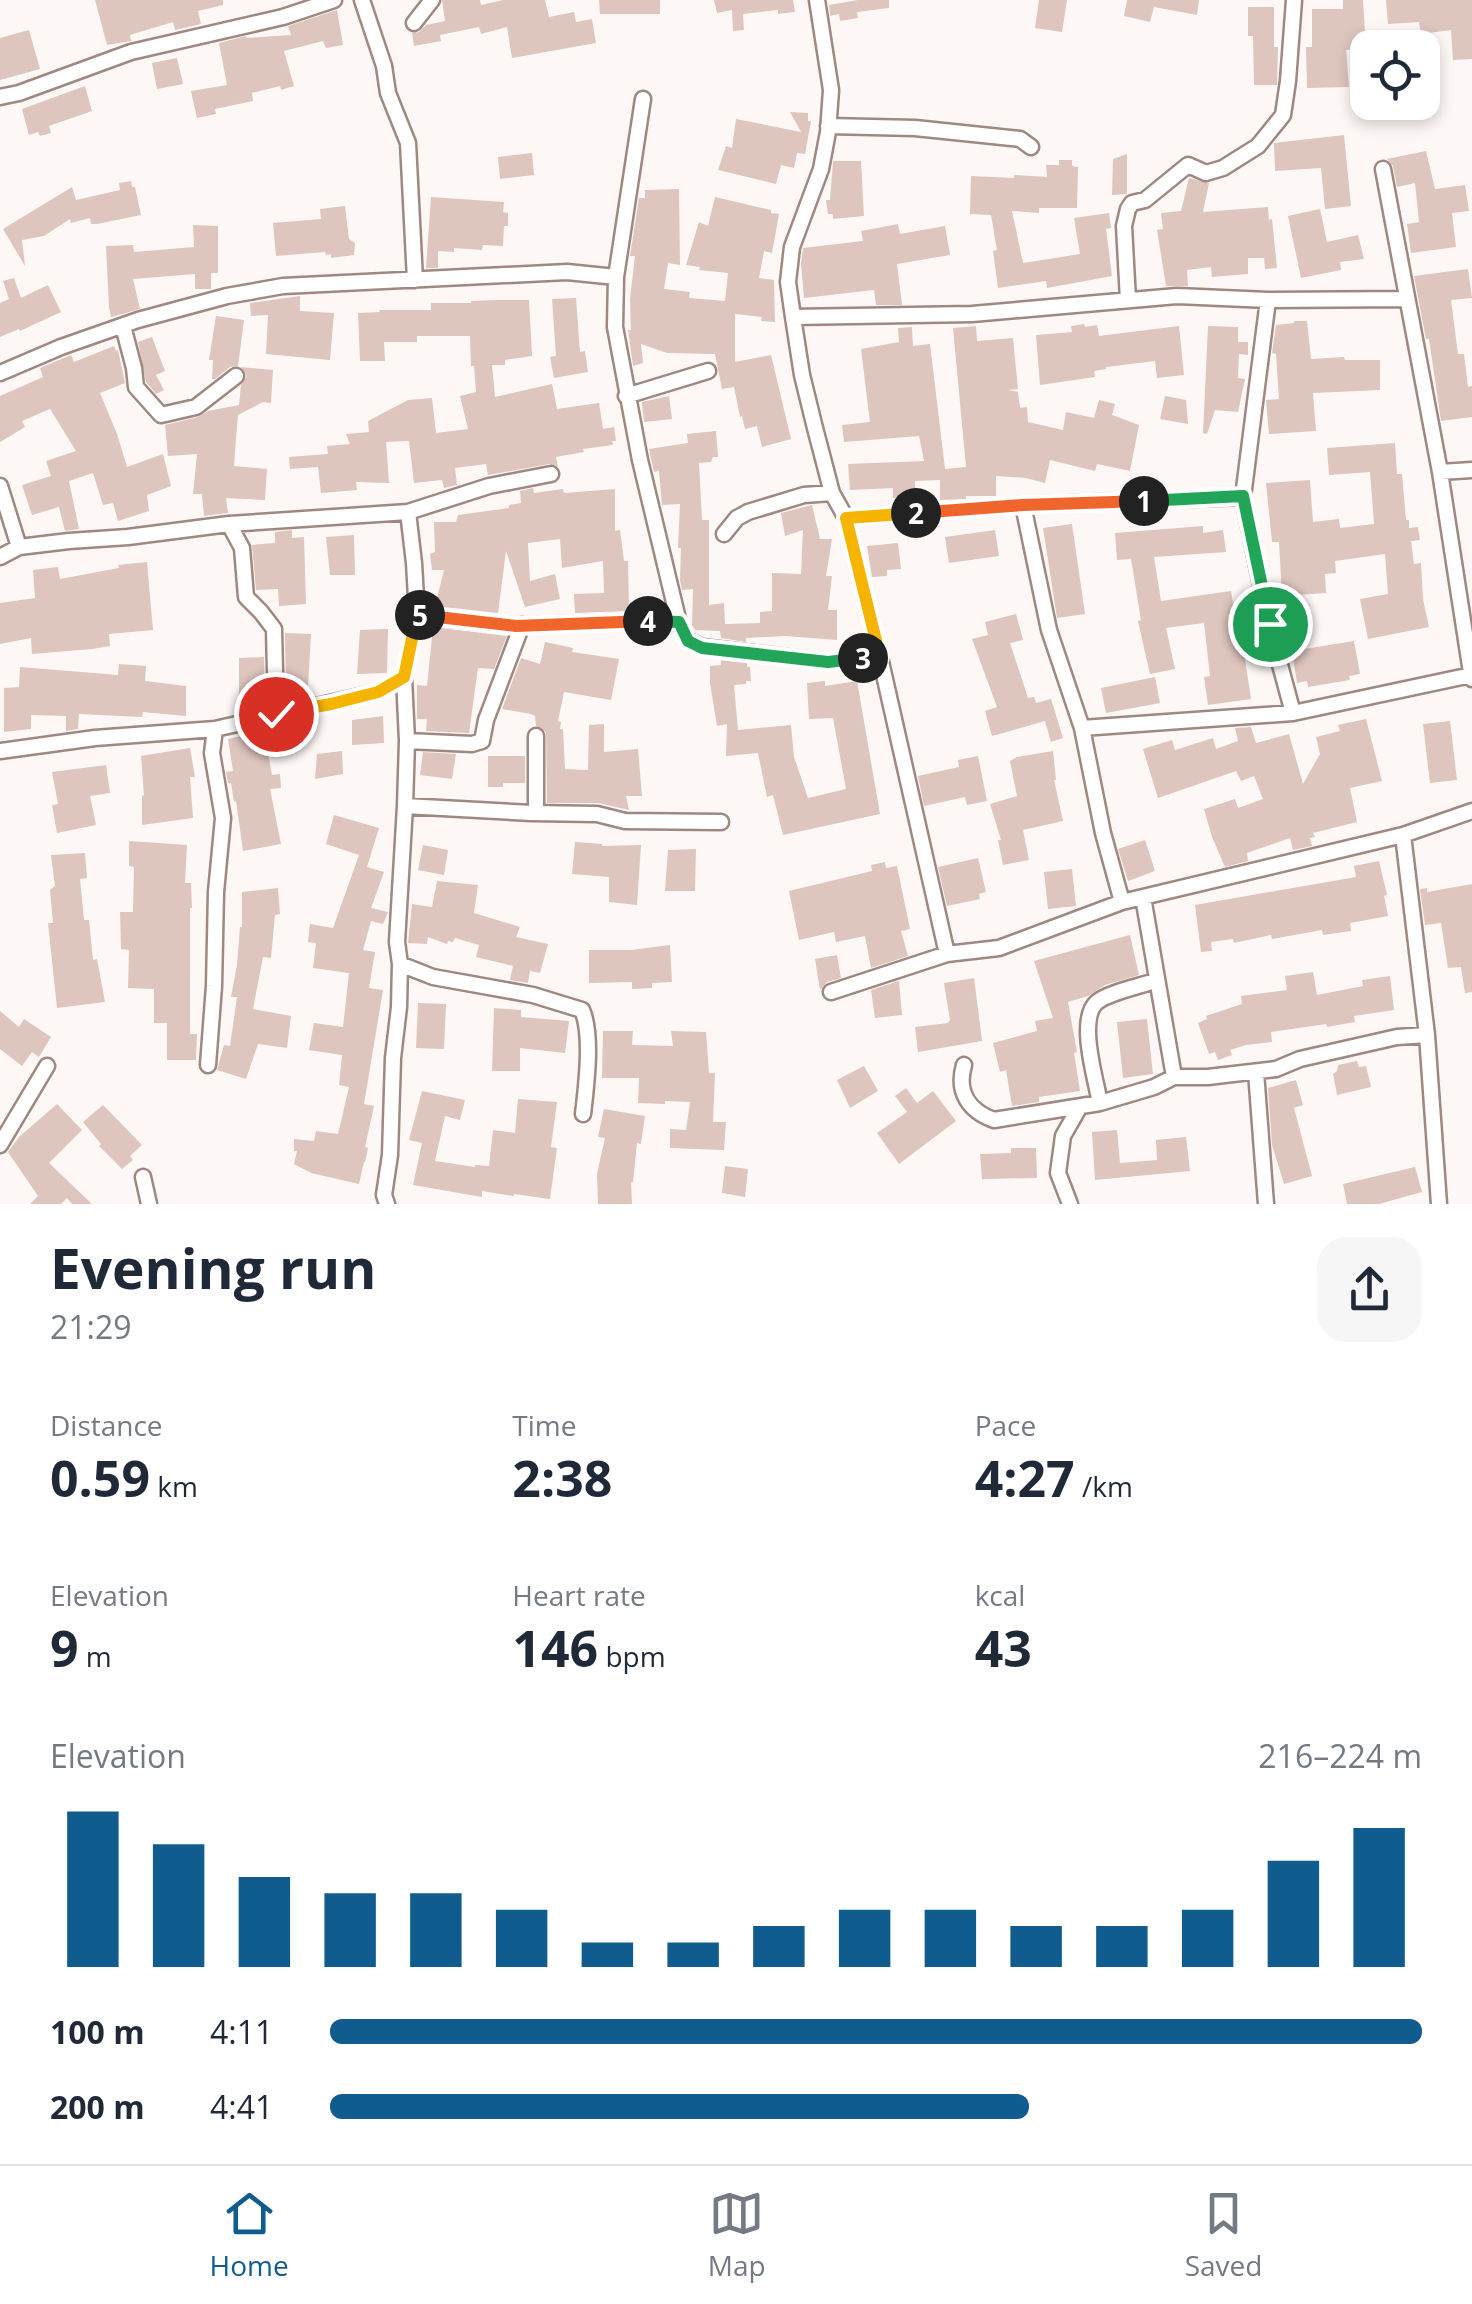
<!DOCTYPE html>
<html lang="en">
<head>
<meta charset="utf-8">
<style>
  :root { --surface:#fff; --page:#f6f6f7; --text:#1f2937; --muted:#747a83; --line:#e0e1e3; --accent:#115c8f }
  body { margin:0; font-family:"Open Sans",sans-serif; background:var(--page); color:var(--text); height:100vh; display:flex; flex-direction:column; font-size:38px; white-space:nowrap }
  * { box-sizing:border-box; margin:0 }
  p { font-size:32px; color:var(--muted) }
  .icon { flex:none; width:55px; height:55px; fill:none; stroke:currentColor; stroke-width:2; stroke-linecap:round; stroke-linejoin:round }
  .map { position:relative; height:1204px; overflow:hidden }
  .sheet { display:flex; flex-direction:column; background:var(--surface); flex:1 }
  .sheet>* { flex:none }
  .fabs { position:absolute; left:1350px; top:30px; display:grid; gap:20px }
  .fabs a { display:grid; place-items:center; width:90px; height:90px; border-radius:20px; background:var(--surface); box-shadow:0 5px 15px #0003; font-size:50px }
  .pin { position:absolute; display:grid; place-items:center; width:85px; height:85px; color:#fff; margin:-42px; border:5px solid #fff; border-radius:50%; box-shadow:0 2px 10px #0007 }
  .km { position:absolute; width:50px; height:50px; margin:-25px; border-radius:50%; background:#222; color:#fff; font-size:28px; line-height:50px; text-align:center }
  .round { display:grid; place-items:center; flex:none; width:105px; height:105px; border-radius:30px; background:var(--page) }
  .headline { display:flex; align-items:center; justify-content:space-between; height:170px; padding:0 50px }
  h1 { font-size:55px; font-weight:700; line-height:75px }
  .metrics { display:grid; grid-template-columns:repeat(3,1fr); gap:15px; height:170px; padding:10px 50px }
  .metrics div { display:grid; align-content:center }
  .metrics b { font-size:50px; font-weight:700 }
  .metrics small { font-size:28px; font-weight:400 }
  .metrics p { font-size:28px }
  .chart { height:280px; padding:20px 50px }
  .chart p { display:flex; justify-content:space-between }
  .chart svg { width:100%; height:180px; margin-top:10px; stroke:var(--accent); stroke-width:6 }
  ul { padding:0 50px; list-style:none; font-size:32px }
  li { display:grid; grid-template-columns:160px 120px 1fr; align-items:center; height:75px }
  li i { height:25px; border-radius:12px; background:var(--accent) }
  .dock { display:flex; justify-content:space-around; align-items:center; height:140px; border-top:2px solid var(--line); background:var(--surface); font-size:28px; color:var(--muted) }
  .dock a { display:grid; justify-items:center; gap:5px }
  .dock .on { color:var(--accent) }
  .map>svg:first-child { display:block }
</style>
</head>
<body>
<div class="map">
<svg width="1472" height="1204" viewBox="0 0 1472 1204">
  <rect width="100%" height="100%" fill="#fdf8f6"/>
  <path fill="#dec5be" d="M95,0H223V5L198,11L201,24L175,30L173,22L130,35L131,41L107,45Z
    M442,0H480L481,5L503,0H545L549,17L574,12L576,22L592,19L596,43L512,58L507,27L481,34L479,27L440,35L441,41L414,46L412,33L419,32L426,25L445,21Z
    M599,0H660V14H600Z
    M714,0H793L795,12L778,14V10L743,14L744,30L733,31L732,10L717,13Z
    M858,0H889V8L857,12L858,18L840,21L839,14L830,16L829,5Z
    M1039,0H1067L1062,32L1035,28Z
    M1127,0H1199L1197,15L1154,7L1150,22L1124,16Z
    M1343,0H1363L1366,48L1346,50L1349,87L1307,88L1306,47H1312V9H1343Z
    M1386,0H1472V59L1453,60L1451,30L1421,34L1419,22L1388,24Z
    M1248,7H1274V47H1278L1277,85H1254L1253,36H1248Z
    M337,10L343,45L326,48L323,41L284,51L294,86L281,90L280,86L252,93L253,101L215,109L216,114L197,118L191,91L227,85L219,43L246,36V38L291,35L288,26Z
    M29,30L40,69L0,80V38Z
    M177,58L183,84L157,89L152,63Z
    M85,86L92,111L49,126L51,133L40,136L38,132L29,135L22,109Z
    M790,112L808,113V121H811L805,154L797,153L794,168L781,165L776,184L718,170L726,146L732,148L736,119L801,132Z
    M1344,135L1351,206L1325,209L1321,168L1275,171L1274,143Z
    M1426,151L1435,189L1465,185L1469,211L1452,213L1456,247L1411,253L1407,224L1419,222L1415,183L1397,187L1393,166L1387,159Z
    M532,153L534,175L500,179L498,157Z
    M1127,154V194L1112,195L1113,159Z
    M1059,160H1072V166L1078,167L1077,208H1039V213L1012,211L1023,263L1080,254L1074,218L1109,213L1111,228L1106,229L1112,276L1047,288L1046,281L998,288L993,251L997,250L991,215L970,214L971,176L1014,178V175L1047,177L1046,165H1059Z
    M833,161H861L864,216L833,219V214H828L826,200H830Z
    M1189,178L1209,183L1203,212L1268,207L1269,220L1272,219L1277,268L1265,269L1264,258H1248V274L1212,277L1211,267L1187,270L1188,286H1166L1157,230L1163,229L1161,213L1181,211Z
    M131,181L132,187H135L141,215L97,224H91L90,218L71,223L70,219L44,236L22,240L25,266L3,229L72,187L76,200L120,190L119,183Z
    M679,189L680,265L668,263L664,289L690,292L689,298L725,301L728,273L699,270L700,267L686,265L699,222L708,226L715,197L771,210V213L779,214L772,253L764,251L759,278L774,280L775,322L761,321L762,317L735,314V362L771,355L791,439L762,447L757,426L745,429L742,416L740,417L734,387L722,389L715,354L667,353L641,344L643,363L633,366L628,330H631L630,299L635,256H630L639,198H645V190Z
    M431,197L504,202L503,212L508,213V226H504L503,246L483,245L482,250L454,248V252L438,251V268H426Z
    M345,206L349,239L355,243L354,255L331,258V254L326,255L325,252L276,256L273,223L321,219L320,209Z
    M1320,209L1327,242L1358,235L1364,259L1340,262L1341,270L1301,278L1288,216Z
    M898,224L900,234L945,226L950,255L897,264L902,305H876L874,290L804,298L801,264L803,248L863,241L861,231Z
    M193,225L218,226V273H211V289H195V274L133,279L140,309L111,317L109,307L106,246L133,245L134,252L194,247Z
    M1468,269L1472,298L1451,300L1458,354H1464L1468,387L1472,386V417L1441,421L1429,339H1426L1414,276Z
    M14,278L21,298L48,285L61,312L20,331L19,329L0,337V303L9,299L3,281Z
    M300,296V311L334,313L330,360L266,354L268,315L251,316L250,303Z
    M576,298L580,352L585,351L588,372L554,378L550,357L556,356L552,299Z
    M498,300H529L532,356L505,360V365H492L495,397L552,384L557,409L599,403L603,429L614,427L616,441H612L613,445L583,449L584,452L556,457L558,466L549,464L488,475L486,464L455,468L457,485L444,488L442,480L414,483L409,441L386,442L389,483L356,482L357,490L321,493L318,467L290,469L289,457L328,454L327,446L350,444L346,434L369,432L368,421L408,400L432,398L436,433L468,429L460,396L476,392L474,366H471L470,336H417V342H384L385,361H360L358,313L380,312L379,310H431V303H471V301Z
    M216,316L244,320L238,366L230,367L215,379H212L213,360H209Z
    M1294,321H1307L1311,359L1344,357L1345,360H1380V390L1313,393L1316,431L1269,434L1266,400L1279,399L1276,354L1272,353L1276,325L1294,323Z
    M1084,324L1085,327L1097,325L1099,336L1179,326L1184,375L1157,378L1155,361L1106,367V369L1094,371L1095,377L1040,385L1036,335L1072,332L1071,326Z
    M976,326L977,341L1013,338L1018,389L1008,390L1018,392L1020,408L1027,407L1028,422L1063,430L1066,412L1094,418L1099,400L1115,404L1112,415L1139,425L1130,471L1097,464L1095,471L1050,460L1045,483L1026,478L996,476V496H966V499L940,500V480L915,481V497L893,498V488L850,490L848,464L924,461L919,436L844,442L842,425L870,422L861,349L899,342L898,328L912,327L913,346L930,344L945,469L966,467L953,328Z
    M1208,326L1238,327V342H1248V355L1239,354L1238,378L1245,379L1238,412L1215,410L1207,434L1203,433Z
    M152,337L165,371L156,375L164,390L156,394L146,382L138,342Z
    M114,346L116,351L118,350L125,383L100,393L117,434L127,467L163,454L171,486L147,495L149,511L118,521L113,503L103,505L93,473L69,481L79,529L65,531L59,507L32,515L22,485L51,476L46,461L76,451L50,409L22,421L25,427L0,442V396L43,377L40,368L71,355L74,362Z
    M241,367L273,370L271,403L263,402L238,415L236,438L234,466L267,469L265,500L226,498L228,513L204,516L202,494H193L197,454L168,456L165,425L198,417L208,411L239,405L241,385L247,376Z
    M669,396L672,419L644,422L642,402Z
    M1165,396L1186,400L1188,424L1160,419Z
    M716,431L718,457H713L711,462L699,463L702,520H709V605L724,603L725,624L760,623V612L772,611V573L801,574L803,530L785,536L781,513L812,505L820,539H832L826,576H832L828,610H837V640L785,636L746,638V642L721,638L720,631L695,630L692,625L693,589L682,590L680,580L681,548H678L680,504L662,505L659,471L654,472L649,449L688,443L687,434Z
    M1395,443L1397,474H1402L1406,520H1409V528L1418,527L1420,540L1411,541L1414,564L1421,563L1423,599L1429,627L1368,639L1360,599L1388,594L1385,554L1335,561L1336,573L1325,574L1326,593L1282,596L1279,542H1272L1266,483L1310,480L1313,522L1339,519L1340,528L1374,524L1370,472L1329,475L1327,448Z
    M533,488L534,493L563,489L564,493L615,489V531L620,530L624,561H628L629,611L575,613L574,594L604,593L603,561L562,568L560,539L528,543L530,581L555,574L560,599L525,607L506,551L498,613L435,606L444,570H432L430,554L435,552L434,522H456L458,515L509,508V505L521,503L520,491Z
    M1072,524L1085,614L1057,618L1043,528Z
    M1203,526V533L1223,530L1226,552L1154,557L1161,601L1231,591L1239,639H1242L1251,699L1208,705L1204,677L1210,676L1204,623L1166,628L1175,669L1150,674L1138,621L1141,620L1131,559L1117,560L1115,533Z
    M292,530V538L304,537L306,604L279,606L278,589L256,590L252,545L275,543V532Z
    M995,530L999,556L949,563L945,537Z
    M354,535L355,575H330L326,537Z
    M898,543L901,569L887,570V576L872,577L867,546Z
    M147,562L153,630L109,634L110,646L92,649L32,654L31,638L0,644V603L35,598L33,570L58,567L60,579L119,568L118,565Z
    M1016,614L1023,640L1010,643L1028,698L1034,697L1036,703L1051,699L1063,738L1051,742L1045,721L992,736L985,711L997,707L972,639L988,635L985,622Z
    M433,627L507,636L494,669L478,668L469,733L426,731L427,719H417V685L427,686Z
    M388,629L387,673L357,674L360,630Z
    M285,633L311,634L308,687L286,688Z
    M1354,641L1360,674L1349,676L1350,680L1308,687L1307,681L1297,683L1292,651Z
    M545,642L573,648L572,652L619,659L611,700L564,692L558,721L561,722L560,729H563L565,769L588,770L589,725L604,724V752L638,749L642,796H626L629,810L598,803H547L546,732L536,726L535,716L531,714L502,709L521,658L540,664Z
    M264,657L265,696H239V658Z
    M721,660L747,663V667H750L751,681H746V684L734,685L738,730L791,725L794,757L808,798L846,789L833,718L809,719L807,683L825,681V686L857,681L880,814L783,835L773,795L767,797L758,753L726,756L727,724L717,726L710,683V666L721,665Z
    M119,664L146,666L145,681L186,686V716L143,712L142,717L79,714L78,729L66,731V716L31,715V729L4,732V688L19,687L20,667L118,675Z
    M1155,677L1160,703L1106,713L1101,688Z
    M383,716L384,743L352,745V720Z
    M1366,719L1382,781L1350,788L1357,822L1313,833L1315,837L1310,838L1312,846L1293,850L1290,838L1247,853L1248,861L1225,867L1212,837L1204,809L1235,799L1238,808L1263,799L1254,776L1241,781L1236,771L1158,798L1143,749L1172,740L1175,750L1213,738L1216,749L1238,741L1235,728L1251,727L1256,743L1289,734L1303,784L1320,754L1316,737L1340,731L1338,725Z
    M1450,721L1457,780L1430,783L1423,724Z
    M264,731L272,775L280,774L281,788L270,789L281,844L243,851L236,801L234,802L231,783H228L226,772L233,771L228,739Z
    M190,748L195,777H190L193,818L142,825V796L144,795L141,756Z
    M342,751L343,774L315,779L317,754Z
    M1053,751L1056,780H1054L1063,821L1023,830L1029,860L1003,865L998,840H1001L990,804L1017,796L1010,761L1017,757Z
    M423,752L456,754L452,779L420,775Z
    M488,756H525V783H503V787H488Z
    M978,756L987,801L967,805L965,797L924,806L918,776L959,767L958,760Z
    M106,765L110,793L90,796L96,825L57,833L52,805L58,804L52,772Z
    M334,815L379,828L367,867L384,872L371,908L388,912L383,924L371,921L363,950L375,952L369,988L383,990L364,1104L374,1106L365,1147L368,1148L365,1162H364L359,1184L311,1173L294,1164L297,1151H294V1139L314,1141L316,1131L338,1134L349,1087L339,1085L342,1055L309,1050L314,1023L343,1027L349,973L313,968L316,943L308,942L310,924L333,928L359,855L326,844Z
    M1145,840L1155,871L1128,881L1118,849Z
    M129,841L187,845L185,883H191L192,908H190V1034H197L196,1060H167V1023H154V989L128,988L129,950L121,949L120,912H133L134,867L129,866Z
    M575,842L602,844V846L641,845L637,905L609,902V877L572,874Z
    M423,845L448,850L444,875L418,870Z
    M696,849L695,891H665L668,850Z
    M85,853L87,878L80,879L84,920H89L93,960L97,959L105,1002L57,1008L48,923H53L50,890L55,886L51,855Z
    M978,858L986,892L979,894L980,899L947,906L938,867Z
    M1379,861L1387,895L1384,896L1388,916L1350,923L1351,931L1323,935L1322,930L1272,939L1271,935L1234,943L1233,939L1211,942L1212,951L1201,952L1195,905L1356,877L1354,866Z
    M885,862L886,868L897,866L910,929L901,931L908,956L871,968L865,936L836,942L834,932L799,940L789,891L872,871L871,865Z
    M1072,869L1076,906L1048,909L1044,872Z
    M437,881L478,885L474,913L520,927L516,937L548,944L540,973L530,971L528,983L510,980L513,966L476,957L479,945L455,938L453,942L448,941L447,944L428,937L427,944L408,943L412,904L432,907Z
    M1472,884V992L1465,993L1461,967L1448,968L1441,923L1425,925L1420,889L1427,888V892Z
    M278,888L280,914L275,915L271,958L263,957L253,1009L291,1016L287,1048L258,1044L246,1079L217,1070L224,1045L230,1046L237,997H231L237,965L240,927H242V892Z
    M1130,935L1139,975L1105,985L1088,996L1068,1002L1077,1052L1074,1053L1080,1091L1039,1097V1102L1012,1106L1006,1070L1000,1072L993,1043L1037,1031L1035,1021L1053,1018L1034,961Z
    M670,945L672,982L652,983V988L632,989V982L589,983V950H631Z
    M837,955L841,978L827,982L820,990L815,959Z
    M1313,972L1317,995L1363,986L1362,980L1390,976L1394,1010L1354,1016L1355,1022L1327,1027L1326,1024L1271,1032L1272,1042L1246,1045L1230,1050L1232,1055L1218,1060L1215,1052L1209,1054L1198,1023L1207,1019L1206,1016L1242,1004L1241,996L1287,990L1285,976Z
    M974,978L982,1041L918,1052L915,1027L948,1023L950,1020L944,983Z
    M899,981L902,1015L875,1018L871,990Z
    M418,1003L446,1004L444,1049L416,1048Z
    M494,1008L521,1010V1017L569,1021L565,1053L520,1048V1071H492Z
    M0,1011L19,1027L24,1019L51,1037L39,1057L32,1052L22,1066L0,1049Z
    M1147,1019L1153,1074L1123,1078L1117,1022Z
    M603,1031H633L632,1045L673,1046L671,1031L706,1032L709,1073H715L713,1122H726L724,1150L670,1148V1129L686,1130L690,1102L665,1101V1104L638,1103L639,1078H602Z
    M1357,1061L1359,1067L1366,1066L1371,1087L1337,1095L1333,1074L1337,1071L1338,1065Z
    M864,1066L878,1091L850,1108L837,1080Z
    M1296,1080L1303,1105L1294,1108L1312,1176L1284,1184L1272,1145L1268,1088Z
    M906,1088L917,1103L933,1091L956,1121L899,1164L877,1133L907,1112L895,1096Z
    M422,1091L465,1100L460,1120L445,1116L435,1161L475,1167V1165L489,1166L493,1130L515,1133L518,1099L557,1102L551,1147L557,1148L550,1199L514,1194V1196L482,1191V1197L413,1185L422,1143L409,1140Z
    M57,1104L82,1130L49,1163L92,1204H72L67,1198L61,1204H30L38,1196L8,1152L19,1137Z
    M103,1105L142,1145L130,1156L133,1160L122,1169L99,1146L101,1144L83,1122Z
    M604,1109L645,1116L641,1144L637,1143L633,1182H631L632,1204H598L597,1174L605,1138L598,1137Z
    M1117,1130L1120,1163L1157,1160L1156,1140L1186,1137L1190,1171L1095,1180L1092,1132Z
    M1011,1148H1036L1037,1178L982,1179L980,1154L1011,1153Z
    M725,1166L748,1169L745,1197L722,1193Z
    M1415,1167L1422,1192L1379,1204H1347L1343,1184Z"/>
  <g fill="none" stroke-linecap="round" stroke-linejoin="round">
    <g stroke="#9f8882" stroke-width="19">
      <path id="minor" d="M362,0L384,66L388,93L408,143L415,280
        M817,0L831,90L828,132L821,169L792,247L788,282L793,317L802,375L815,428L832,493L846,518L880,657L947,954
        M414,23L432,0
        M0,97L19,93L131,52L283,17L334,0
        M643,99L616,277L615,327L640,460L679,623L689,641L702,647L828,662L880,657
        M828,126L915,128L1020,139L1031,147
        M1383,169L1440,472L1472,679
        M1128,300L1124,226L1128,209L1132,203L1145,200L1188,165L1206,173L1223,168L1258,146L1283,115L1288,81L1294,0
        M1268,300L1243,497L1269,624L1293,713
        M793,317L972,314L1177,296L1268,300L1407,299
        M123,326L134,368L136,387L161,415L196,407L236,376
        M0,373L61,347L138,320L227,296L283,286L567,272L616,277
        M626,396L708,371
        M1440,472L1472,470
        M0,486L19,547
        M1023,505L1049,630L1082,728L1103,833L1122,902L1403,835L1472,811
        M846,518L1023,505L1243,497
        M229,524L242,548L246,597L261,612L274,629L276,714
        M724,534L737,518L748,512L804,495L832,493
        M0,557L19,547L69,541L128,537L229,524L408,512L489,486L551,474
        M417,615L516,626L640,621L679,623
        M1082,728L1293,713L1471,675
        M536,736V812
        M407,741L472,744L482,741L486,720L522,625
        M0,751L95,738L215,729L378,692L404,677
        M405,806L531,813L597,814L625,821L721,822
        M1403,835L1427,1035L1439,1204
        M1143,897L1174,1077
        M400,964L433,977L533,995L582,1010C593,1034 586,1088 583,1114
        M831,992L947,954L999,948L1122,902
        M208,1065L214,986L216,892L223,818L212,753L215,729
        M964,1065C956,1092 969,1111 994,1120L1100,1103L1154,1087L1174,1077H1208L1276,1069L1300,1059L1397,1037L1427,1035
        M1256,1072L1266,1204
        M1100,1103C1096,1080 1077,1019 1097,1002C1109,992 1142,986 1157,980
        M0,1145L47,1066
        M143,1177L149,1204
        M387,1204L384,1195L390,1155L393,1058L399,1007L400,964L397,942L405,806L407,741L404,677L417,615L414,563L408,512
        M1070,1204L1058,1173L1063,1136L1079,1108"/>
    </g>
    <use href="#minor" stroke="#fff" stroke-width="14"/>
  </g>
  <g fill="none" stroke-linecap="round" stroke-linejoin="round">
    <g stroke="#fff" stroke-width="20">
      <path id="split-1" d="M1144,501L1243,496L1270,624"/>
    </g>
    <g stroke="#fff" stroke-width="20">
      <path id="split-2" d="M916,513L1023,505L1144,501"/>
    </g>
    <g stroke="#fff" stroke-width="20">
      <path id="split-3" d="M863,658L880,657L846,518L916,513"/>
    </g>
    <g stroke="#fff" stroke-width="20">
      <path id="split-4" d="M648,621L679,622L688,641L702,648L828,662L863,658"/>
    </g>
    <g stroke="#fff" stroke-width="20">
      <path id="split-5" d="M420,615L516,626L648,621"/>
    </g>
    <g stroke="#fff" stroke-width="20">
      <path id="split-6" d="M276,714L331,704L378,692L404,677L417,615H420"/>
    </g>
    <use href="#split-1" stroke="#22a559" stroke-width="12"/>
    <use href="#split-2" stroke="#f0652b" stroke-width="12"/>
    <use href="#split-3" stroke="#f5b400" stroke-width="12"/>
    <use href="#split-4" stroke="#22a559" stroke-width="12"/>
    <use href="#split-5" stroke="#f0652b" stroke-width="12"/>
    <use href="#split-6" stroke="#f5b400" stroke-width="12"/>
  </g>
</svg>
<div class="fabs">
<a><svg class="icon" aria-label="locate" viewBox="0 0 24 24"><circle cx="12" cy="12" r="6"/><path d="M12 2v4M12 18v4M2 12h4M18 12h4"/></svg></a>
</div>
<div class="pin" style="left:1270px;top:624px;background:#1e9e55"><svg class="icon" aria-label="arrive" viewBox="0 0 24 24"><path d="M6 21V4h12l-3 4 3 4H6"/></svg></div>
<div class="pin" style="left:276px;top:714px;background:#d93025"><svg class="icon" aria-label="check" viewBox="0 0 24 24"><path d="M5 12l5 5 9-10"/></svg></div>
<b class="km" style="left:1144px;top:501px">1</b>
<b class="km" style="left:916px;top:513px">2</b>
<b class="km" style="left:863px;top:658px">3</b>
<b class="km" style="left:648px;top:621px">4</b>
<b class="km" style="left:420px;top:615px">5</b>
</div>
<section class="sheet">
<div class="headline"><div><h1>Evening run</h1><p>21:29</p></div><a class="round"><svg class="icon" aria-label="share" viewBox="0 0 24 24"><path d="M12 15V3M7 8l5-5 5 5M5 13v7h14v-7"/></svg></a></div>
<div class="metrics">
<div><p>Distance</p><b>0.59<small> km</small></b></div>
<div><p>Time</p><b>2:38</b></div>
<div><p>Pace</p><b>4:27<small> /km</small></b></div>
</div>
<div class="metrics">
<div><p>Elevation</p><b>9<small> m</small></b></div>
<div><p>Heart rate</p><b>146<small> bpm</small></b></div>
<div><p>kcal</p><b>43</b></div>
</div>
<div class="chart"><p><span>Elevation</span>216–224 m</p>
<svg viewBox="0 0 160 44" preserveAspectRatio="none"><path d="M5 44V6M15 44V14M25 44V22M35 44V26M45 44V26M55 44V30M65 44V38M75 44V38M85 44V34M95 44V30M105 44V30M115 44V34M125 44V34M135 44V30M145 44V18M155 44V10"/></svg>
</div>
<ul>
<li><b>100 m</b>4:11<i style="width:100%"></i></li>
<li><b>200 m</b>4:41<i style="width:64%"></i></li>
</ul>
</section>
<nav class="dock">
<a class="on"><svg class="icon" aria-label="home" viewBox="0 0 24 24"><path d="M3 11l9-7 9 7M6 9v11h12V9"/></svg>Home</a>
<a><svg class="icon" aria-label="map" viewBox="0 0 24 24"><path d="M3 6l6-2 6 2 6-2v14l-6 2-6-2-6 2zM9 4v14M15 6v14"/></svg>Map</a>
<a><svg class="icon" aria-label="saved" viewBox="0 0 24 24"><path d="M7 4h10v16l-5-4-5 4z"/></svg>Saved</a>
</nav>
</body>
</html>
